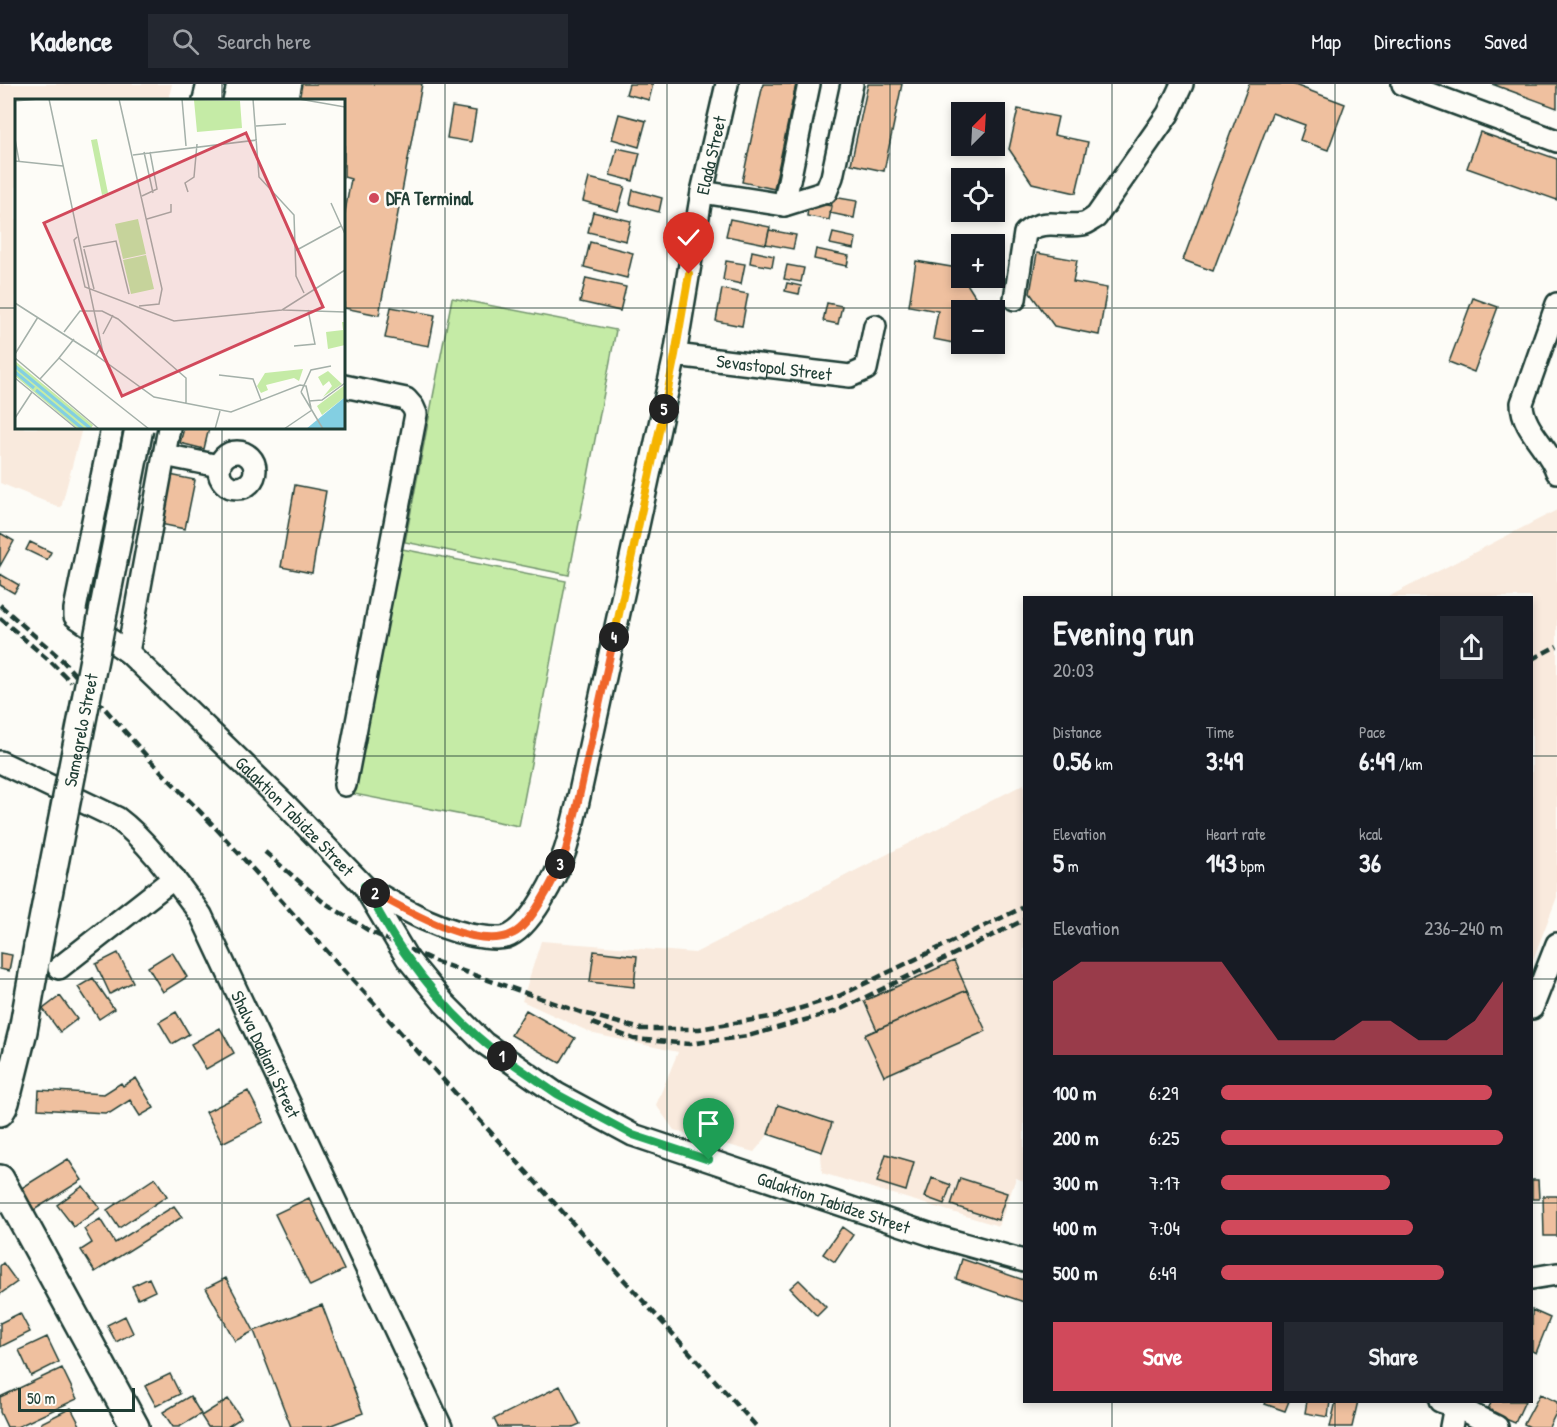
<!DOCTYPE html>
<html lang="en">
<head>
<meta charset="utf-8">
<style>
  :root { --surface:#171b24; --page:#242831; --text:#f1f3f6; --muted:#9ea1a6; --line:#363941; --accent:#d1495b }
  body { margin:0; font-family:"Patrick Hand",sans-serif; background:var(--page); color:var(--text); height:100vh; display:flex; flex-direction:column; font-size:22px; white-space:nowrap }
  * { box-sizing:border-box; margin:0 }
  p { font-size:20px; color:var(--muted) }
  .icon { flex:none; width:33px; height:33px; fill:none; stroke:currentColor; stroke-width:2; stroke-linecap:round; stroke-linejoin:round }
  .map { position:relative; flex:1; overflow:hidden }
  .panel { position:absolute; left:1023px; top:512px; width:510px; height:807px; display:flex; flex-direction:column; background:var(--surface); border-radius:0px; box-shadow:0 3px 9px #0003 }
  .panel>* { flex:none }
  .needle { width:39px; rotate:24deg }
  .fabs { position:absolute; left:951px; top:18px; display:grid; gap:12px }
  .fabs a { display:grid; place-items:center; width:54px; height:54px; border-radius:0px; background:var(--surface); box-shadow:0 3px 9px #0003; font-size:30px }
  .scale { position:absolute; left:18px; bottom:15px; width:117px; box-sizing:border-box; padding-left:6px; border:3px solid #1f3d34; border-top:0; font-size:16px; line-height:21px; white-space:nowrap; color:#1f3d34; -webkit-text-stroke:4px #fdfcf7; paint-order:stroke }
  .pin { position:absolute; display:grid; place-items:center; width:51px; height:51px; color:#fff; margin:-62px -26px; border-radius:50% 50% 50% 0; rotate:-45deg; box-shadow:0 0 6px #0007 }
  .pin .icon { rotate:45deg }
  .km { position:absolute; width:30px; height:30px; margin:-15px; border-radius:50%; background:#222; color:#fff; font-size:16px; line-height:30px; text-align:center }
  .round { display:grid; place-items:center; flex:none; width:63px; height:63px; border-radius:0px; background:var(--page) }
  .summary { display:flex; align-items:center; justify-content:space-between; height:102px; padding:0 30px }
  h1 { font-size:33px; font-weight:700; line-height:45px }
  .stats { display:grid; grid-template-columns:repeat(3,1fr); gap:9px; height:102px; padding:6px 30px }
  .stats div { display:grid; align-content:center }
  .stats b { font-size:26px; font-weight:700 }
  .stats small { font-size:16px; font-weight:400 }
  .stats p { font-size:16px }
  .chart { height:168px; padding:12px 30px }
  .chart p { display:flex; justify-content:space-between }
  .chart svg { width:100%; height:108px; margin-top:6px; fill:var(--accent); opacity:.7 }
  .action { display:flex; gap:12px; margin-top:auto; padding:12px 30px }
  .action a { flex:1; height:69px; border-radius:0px; background:var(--accent); color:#fff; font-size:24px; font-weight:700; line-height:69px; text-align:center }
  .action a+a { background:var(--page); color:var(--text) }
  ul { padding:0 30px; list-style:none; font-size:20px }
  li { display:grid; grid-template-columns:96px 72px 1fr; align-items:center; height:45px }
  li i { height:15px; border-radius:8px; background:var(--accent) }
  header { display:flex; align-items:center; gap:36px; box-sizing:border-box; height:84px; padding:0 30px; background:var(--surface); border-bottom:2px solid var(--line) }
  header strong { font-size:28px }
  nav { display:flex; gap:33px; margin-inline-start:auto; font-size:21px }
  .search { width:420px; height:54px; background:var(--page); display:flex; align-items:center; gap:15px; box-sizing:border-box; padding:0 21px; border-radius:0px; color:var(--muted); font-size:22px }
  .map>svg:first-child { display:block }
</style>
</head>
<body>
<header>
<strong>Kadence</strong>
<div class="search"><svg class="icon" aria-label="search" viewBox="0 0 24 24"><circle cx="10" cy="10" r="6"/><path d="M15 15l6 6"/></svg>Search here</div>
<nav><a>Map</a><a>Directions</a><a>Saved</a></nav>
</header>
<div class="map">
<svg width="1557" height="1343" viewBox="0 0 1557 1343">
  <rect width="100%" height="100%" fill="#fdfcf7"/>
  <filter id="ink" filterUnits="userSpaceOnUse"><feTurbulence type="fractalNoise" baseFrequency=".0167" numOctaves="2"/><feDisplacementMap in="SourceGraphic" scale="12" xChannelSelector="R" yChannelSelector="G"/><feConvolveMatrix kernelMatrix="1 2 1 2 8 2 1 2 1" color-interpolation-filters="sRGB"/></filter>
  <g filter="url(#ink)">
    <path fill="#f9eadd" d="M0,0H172L168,16H16V344H82L61,424L0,399Z
      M1557,426V813L1532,878V513H1388Z
      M1024,700V1097L1016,1094L999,1142L822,1089L821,1068L769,1050L754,1068L674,1046L656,1021L678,968L594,950L522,917L541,857L695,869Z"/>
    <path fill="#c5eba6" stroke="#72946d" stroke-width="1.5" d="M452,214L616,246L569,491L405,458Z
      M402,465L566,497L519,742L354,710Z"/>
    <path fill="#efc09f" stroke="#1f3d34" stroke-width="1.5" d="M302,0H422L379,231L344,224V133L351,95L344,93V16H299Z
      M629,0H653L649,16L626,10Z
      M763,0H796L774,105L742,98Z
      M868,0H902L884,87L851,80Z
      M1249,0H1292L1345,20L1328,66L1300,56L1305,41L1272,29L1213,187L1183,176Z
      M1492,0H1557V24Z
      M452,23L476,27L471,58L447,54Z
      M1018,25L1058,33L1054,51L1088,58L1076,109L1032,99L1009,65Z
      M619,30L646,37L639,63L612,55Z
      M1480,48L1557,75V116L1467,84Z
      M617,64L640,69L633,97L610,91Z
      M589,94L625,103L618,127L583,117Z
      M633,106L662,114L659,128L630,120Z
      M833,113L857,117L854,134L830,129Z
      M809,118L832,122L829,136L807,132Z
      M593,128L631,137L626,157L588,148Z
      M730,135L770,143L766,160L726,152Z
      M769,146L796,151L793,165L766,160Z
      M833,149L856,154L854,165L830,160Z
      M590,158L633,169L627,194L584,183Z
      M816,165L849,172L847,182L814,175Z
      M752,167L774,172L772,183L750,179Z
      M1037,169L1077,176L1073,198L1107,204L1099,251L1054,242L1030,209Z
      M726,177L745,180L741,200L723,196Z
      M916,177L957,184L978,217L976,226H962V260H964V261L933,255L938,227L909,222Z
      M787,181L804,184L801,198L784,195Z
      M586,194L626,203L620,227L580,218Z
      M787,199L801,202L799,210L785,207Z
      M722,205L748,210L742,242L716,237Z
      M1473,214L1498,223L1474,288L1449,278Z
      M827,219L842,222L838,240L823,237Z
      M391,223L435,231L429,262L385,254Z
      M184,344H209L204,365L180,359Z
      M170,391L195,396L185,445L160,440Z
      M295,401L326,407L312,489L281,483Z
      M0,449L14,457L0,482Z
      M30,458L51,468L47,476L26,466Z
      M0,490L19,501L14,509L0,501Z
      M594,867L637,872L634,903L590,898Z
      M172,868L187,893L163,908L148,883Z
      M0,869L12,871L9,887L0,885Z
      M118,869L133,898L110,910L96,880Z
      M954,877L967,906L877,946L864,917Z
      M93,894L114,925L99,935L78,903Z
      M967,906L986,947L884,992L865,951Z
      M60,912L77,935L60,948L43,925Z
      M526,926L575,954L560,979L511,951Z
      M176,928L189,950L172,960L159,938Z
      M220,944L234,969L206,985L191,960Z
      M136,994L154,1024L140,1032L130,1016L110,1029L108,1028L105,1029L38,1025L39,1006L104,1010L121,999L123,1002Z
      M248,1007L264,1038L222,1059L206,1028Z
      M778,1021L832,1039L822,1068L768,1050Z
      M886,1070L914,1078L906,1107L877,1098Z
      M68,1075L82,1096L34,1126L20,1105Z
      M155,1094L167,1112L119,1144L107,1126Z
      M932,1094L951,1101L944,1120L925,1113Z
      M960,1094L1007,1109L998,1136L951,1121Z
      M1532,1096H1538L1539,1115H1532Z
      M83,1102L100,1124L74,1143L57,1121Z
      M1543,1112H1557V1152H1544Z
      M309,1114L344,1186L310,1202L275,1130Z
      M174,1122L182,1133L95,1188L81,1166L92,1159L84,1145L100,1135L115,1159Z
      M842,1143L853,1151L835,1178L823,1170Z
      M962,1175L1024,1196V1218L956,1195Z
      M3,1179L17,1198L0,1210V1182Z
      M149,1194L155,1207L138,1215L132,1202Z
      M226,1194L254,1247L235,1257L206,1204Z
      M799,1196L826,1223L817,1232L790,1204Z
      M322,1221L363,1329L326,1343H291L254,1247Z
      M1532,1226L1550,1234L1536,1269L1532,1267Z
      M20,1229L30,1248L0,1263V1239Z
      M125,1232L133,1249L116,1258L107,1241Z
      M47,1253L59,1278L31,1292L19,1266Z
      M62,1284L77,1315L17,1343H7L0,1328V1313Z
      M170,1290L180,1310L156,1322L145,1302Z
      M560,1302L580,1340L573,1343H498L494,1335Z
      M1540,1310L1557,1318V1327L1549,1343H1530L1524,1340Z
      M190,1312L201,1330L179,1343H173L163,1328Z
      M228,1315L241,1334L227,1343H208L201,1332Z
      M1267,1317H1289L1285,1327L1265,1320Z
      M1307,1317H1330L1328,1333L1305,1329Z
      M1336,1317H1358L1352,1343H1330Z
      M1492,1317H1525L1515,1339L1487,1327Z
      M71,1324L81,1343H43L41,1339Z"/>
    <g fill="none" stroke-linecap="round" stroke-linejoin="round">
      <g stroke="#1f3d34" stroke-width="26">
        <g id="minor">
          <path d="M1403,0L1557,57"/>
          <path d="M702,108L784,121L826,108L832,93L852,0"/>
          <path d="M784,121L809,0"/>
          <path d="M1015,215L1025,149C1043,133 1062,144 1083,140C1088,139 1092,135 1096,133L1168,30L1182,0"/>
          <path d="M1557,220L1522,319C1522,345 1549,364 1557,388"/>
          <path id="s1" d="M675,271L850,292L866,285L875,242"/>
          <path d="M344,302L406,315L413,323L416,330L345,701"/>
          <path id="s2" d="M112,344L75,525V532L128,568L285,720L364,802L407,874L444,919L484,959L557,1010L633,1051L935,1152L1024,1177"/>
          <circle cx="237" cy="386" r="18"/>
          <path d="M164,371L219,382"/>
          <path d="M128,568L169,344"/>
          <path id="s3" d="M0,678L117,734C149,758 177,799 201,831L441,1343"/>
          <path id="s4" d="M365,803C402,824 440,848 483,853C491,854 499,855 506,853C531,845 557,790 565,767C570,752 573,737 577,722L675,271L702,108L727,0"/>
          <path d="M59,884L174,794"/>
          <path d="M1532,924L1557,860"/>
          <path d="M1532,1194L1557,1190"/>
          <path d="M1440,1317L1455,1322L1497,1343"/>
          <path d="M1451,1343L1455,1322"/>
        </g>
      </g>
      <g stroke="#1f3d34" stroke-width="32">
        <path id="major" d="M207,16L211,0
          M8,1007L23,947L38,862
          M0,1028C9,1015 9,1004 1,990
          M0,1095L135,1343"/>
      </g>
      <use href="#minor" stroke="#fdfcf7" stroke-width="21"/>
      <use href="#major" stroke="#fdfcf7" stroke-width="27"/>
      <path stroke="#1f3d34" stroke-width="4.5" stroke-dasharray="9 4.5" stroke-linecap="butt" d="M0,521L62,576L151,677L213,741L757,1343
        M0,534L52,579L71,598
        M1532,575L1557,562
        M265,768L322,817L371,848L437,878L580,928L641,945H699L776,932L839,912L1024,823
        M592,939L634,955L690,960L748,952L837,927L1024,836"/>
      <g stroke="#1f3d34" stroke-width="32" stroke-linecap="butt">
        <g id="major-bridge">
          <path id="s5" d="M38,862L139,344"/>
        </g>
      </g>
      <use href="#major-bridge" stroke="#fdfcf7" stroke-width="27"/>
    </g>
  </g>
  <g fill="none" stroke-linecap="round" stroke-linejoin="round" filter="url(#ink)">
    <g stroke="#fff" stroke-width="12">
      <path id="split-1" d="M502,972L557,1010L633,1051L709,1076"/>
    </g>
    <g stroke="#fff" stroke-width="12">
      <path id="split-2" d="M375,809L364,802C378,826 391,852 408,874C434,910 466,946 502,972"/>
    </g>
    <g stroke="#fff" stroke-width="12">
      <path id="split-3" d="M375,809C406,826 479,869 514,849C531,840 553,798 560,780"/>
    </g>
    <g stroke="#fff" stroke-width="12">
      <path id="split-4" d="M560,780L566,766L577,722L614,553"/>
    </g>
    <g stroke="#fff" stroke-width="12">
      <path id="split-5" d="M614,553L664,325"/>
    </g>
    <g stroke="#fff" stroke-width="12">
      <path id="split-6" d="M664,325L675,271L689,190"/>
    </g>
    <use href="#split-1" stroke="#22a559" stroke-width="8"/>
    <use href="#split-2" stroke="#22a559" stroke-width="8"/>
    <use href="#split-3" stroke="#f0652b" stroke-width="8"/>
    <use href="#split-4" stroke="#f0652b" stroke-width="8"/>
    <use href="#split-5" stroke="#f5b400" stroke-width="8"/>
    <use href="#split-6" stroke="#f5b400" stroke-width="8"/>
  </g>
  <path fill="none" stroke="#1f3d34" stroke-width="1.5" stroke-opacity="0.55" d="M222,0V16M445,0V1343M667,0V1343M890,0V1343M1112,0V513M1335,0V513M0,224H16M344,224H1557M222,344V1343M0,448H1557M0,672H1024M1532,672H1557M0,895H1024M1532,895H1557M0,1119H1024M1532,1119H1557M1112,1317V1343M1335,1317V1343"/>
  <circle fill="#d1495b" stroke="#fdfcf7" stroke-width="2" cx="374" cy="114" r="6"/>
  <g text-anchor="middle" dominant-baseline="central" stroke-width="5" stroke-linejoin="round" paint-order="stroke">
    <g font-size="18" fill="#1f3d34" stroke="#fdfcf7">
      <text stroke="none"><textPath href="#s4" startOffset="970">Elada Street</textPath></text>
      <text stroke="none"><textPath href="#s1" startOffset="100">Sevastopol Street</textPath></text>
      <text stroke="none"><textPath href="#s5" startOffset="220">Samegrelo Street</textPath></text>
      <text stroke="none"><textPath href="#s2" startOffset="490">Galaktion Tabidze Street</textPath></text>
      <text stroke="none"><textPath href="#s3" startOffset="412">Shalva Dadiani Street</textPath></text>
      <text stroke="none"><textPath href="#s2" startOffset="1174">Galaktion Tabidze Street</textPath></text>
    </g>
    <g font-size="18" font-weight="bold" fill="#1f3d34" stroke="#fdfcf7" text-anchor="start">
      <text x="386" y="114">DFA Terminal</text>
    </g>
  </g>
  <g transform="translate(15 15)">
    <rect width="330" height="330" fill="#fdfcf7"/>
    <path d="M179,1L225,2L227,29L182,33ZM82,40L93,94L87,96L76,41ZM123,120L131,155L108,160L100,125ZM131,156L139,190L116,195L108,161ZM327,223H330V246L313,250L311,233L328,231ZM0,262L78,326L76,330H63L0,277ZM288,270L284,282L279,279L251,286L253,291L246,294L242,287L250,274ZM313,272L327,285L308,298L317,287L314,282L308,287L303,278ZM330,286V298L307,316L302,307Z" fill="#c5eba6"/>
    <path d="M330,298V330H291Z" fill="#83cfe2"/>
    <path fill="none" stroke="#83cfe2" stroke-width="3" d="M0,267L75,329M0,273L19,289M21,291L68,330"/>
    <path fill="none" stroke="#a4b0a9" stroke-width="1.5" d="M34,0L88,254M104,0L147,190L144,205L124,207M167,0L171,47M238,0L244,78L279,116L281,177L289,194M284,0L330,8M0,2L24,0M241,27L271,25M0,40L4,62M129,53L138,94M118,56L242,41M0,62L48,67M173,93L170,84L179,78L182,45M127,97L142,90L135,53M316,104L330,135M132,120L156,113V105M62,138L59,141L70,188L159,222L267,211L330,171M68,148L101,142L114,195M69,150L79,190M280,152L326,127M0,204L81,256M268,211L330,213M49,233L65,212H87L103,220L171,279V304M88,235L98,216M59,240L44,259L134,330M279,247L300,245L293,211M0,255L23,218M89,255L84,251L81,256L139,298L216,313L285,286L291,287L296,309M0,259L84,330M204,276L238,280L246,301M0,279L62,330M25,280L44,259M286,293L296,271L316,267M286,293L308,330M294,302L307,301L330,284M0,319L17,293M200,330L205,312M269,330L297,311"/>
    <path fill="#d1495b" fill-opacity="0.15" stroke="#d1495b" stroke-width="3" d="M231,34L308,208L107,297L29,124Z"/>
    <rect width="330" height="330" fill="none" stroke="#1f3d34" stroke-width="3"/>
  </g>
</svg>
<div class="fabs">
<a><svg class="needle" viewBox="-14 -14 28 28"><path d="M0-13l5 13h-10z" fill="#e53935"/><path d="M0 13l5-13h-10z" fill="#9ea1a6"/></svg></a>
<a><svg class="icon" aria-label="locate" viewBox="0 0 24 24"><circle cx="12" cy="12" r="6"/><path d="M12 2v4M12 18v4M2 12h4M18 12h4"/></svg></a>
<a>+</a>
<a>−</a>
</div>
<div class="scale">50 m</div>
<div class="pin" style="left:709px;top:1076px;background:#1e9e55"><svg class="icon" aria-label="arrive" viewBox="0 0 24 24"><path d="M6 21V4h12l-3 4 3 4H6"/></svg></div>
<div class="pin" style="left:689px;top:190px;background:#d93025"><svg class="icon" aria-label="check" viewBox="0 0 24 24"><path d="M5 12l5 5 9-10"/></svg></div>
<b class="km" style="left:502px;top:972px">1</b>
<b class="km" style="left:375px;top:809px">2</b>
<b class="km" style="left:560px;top:780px">3</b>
<b class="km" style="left:614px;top:553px">4</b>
<b class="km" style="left:664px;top:325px">5</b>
<section class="panel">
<div class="summary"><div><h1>Evening run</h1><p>20:03</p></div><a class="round"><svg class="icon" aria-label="share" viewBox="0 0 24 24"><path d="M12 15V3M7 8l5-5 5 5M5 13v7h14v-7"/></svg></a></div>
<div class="stats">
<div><p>Distance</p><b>0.56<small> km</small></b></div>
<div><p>Time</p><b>3:49</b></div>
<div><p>Pace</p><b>6:49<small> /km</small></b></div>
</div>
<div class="stats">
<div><p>Elevation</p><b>5<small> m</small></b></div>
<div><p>Heart rate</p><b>143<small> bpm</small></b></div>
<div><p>kcal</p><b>36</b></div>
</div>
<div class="chart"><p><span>Elevation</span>236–240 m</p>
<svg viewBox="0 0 160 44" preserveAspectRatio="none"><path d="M0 44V14L10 6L20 6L30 6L40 6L50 6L60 6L70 22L80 38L90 38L100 38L110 30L120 30L130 38L140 38L150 30L160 14V44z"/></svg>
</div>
<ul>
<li><b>100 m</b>6:29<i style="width:96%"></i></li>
<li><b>200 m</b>6:25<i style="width:100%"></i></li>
<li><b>300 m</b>7:17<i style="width:60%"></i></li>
<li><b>400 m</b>7:04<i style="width:68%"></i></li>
<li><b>500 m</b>6:49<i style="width:79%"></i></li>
</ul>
<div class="action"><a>Save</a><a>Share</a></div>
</section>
</div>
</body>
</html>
